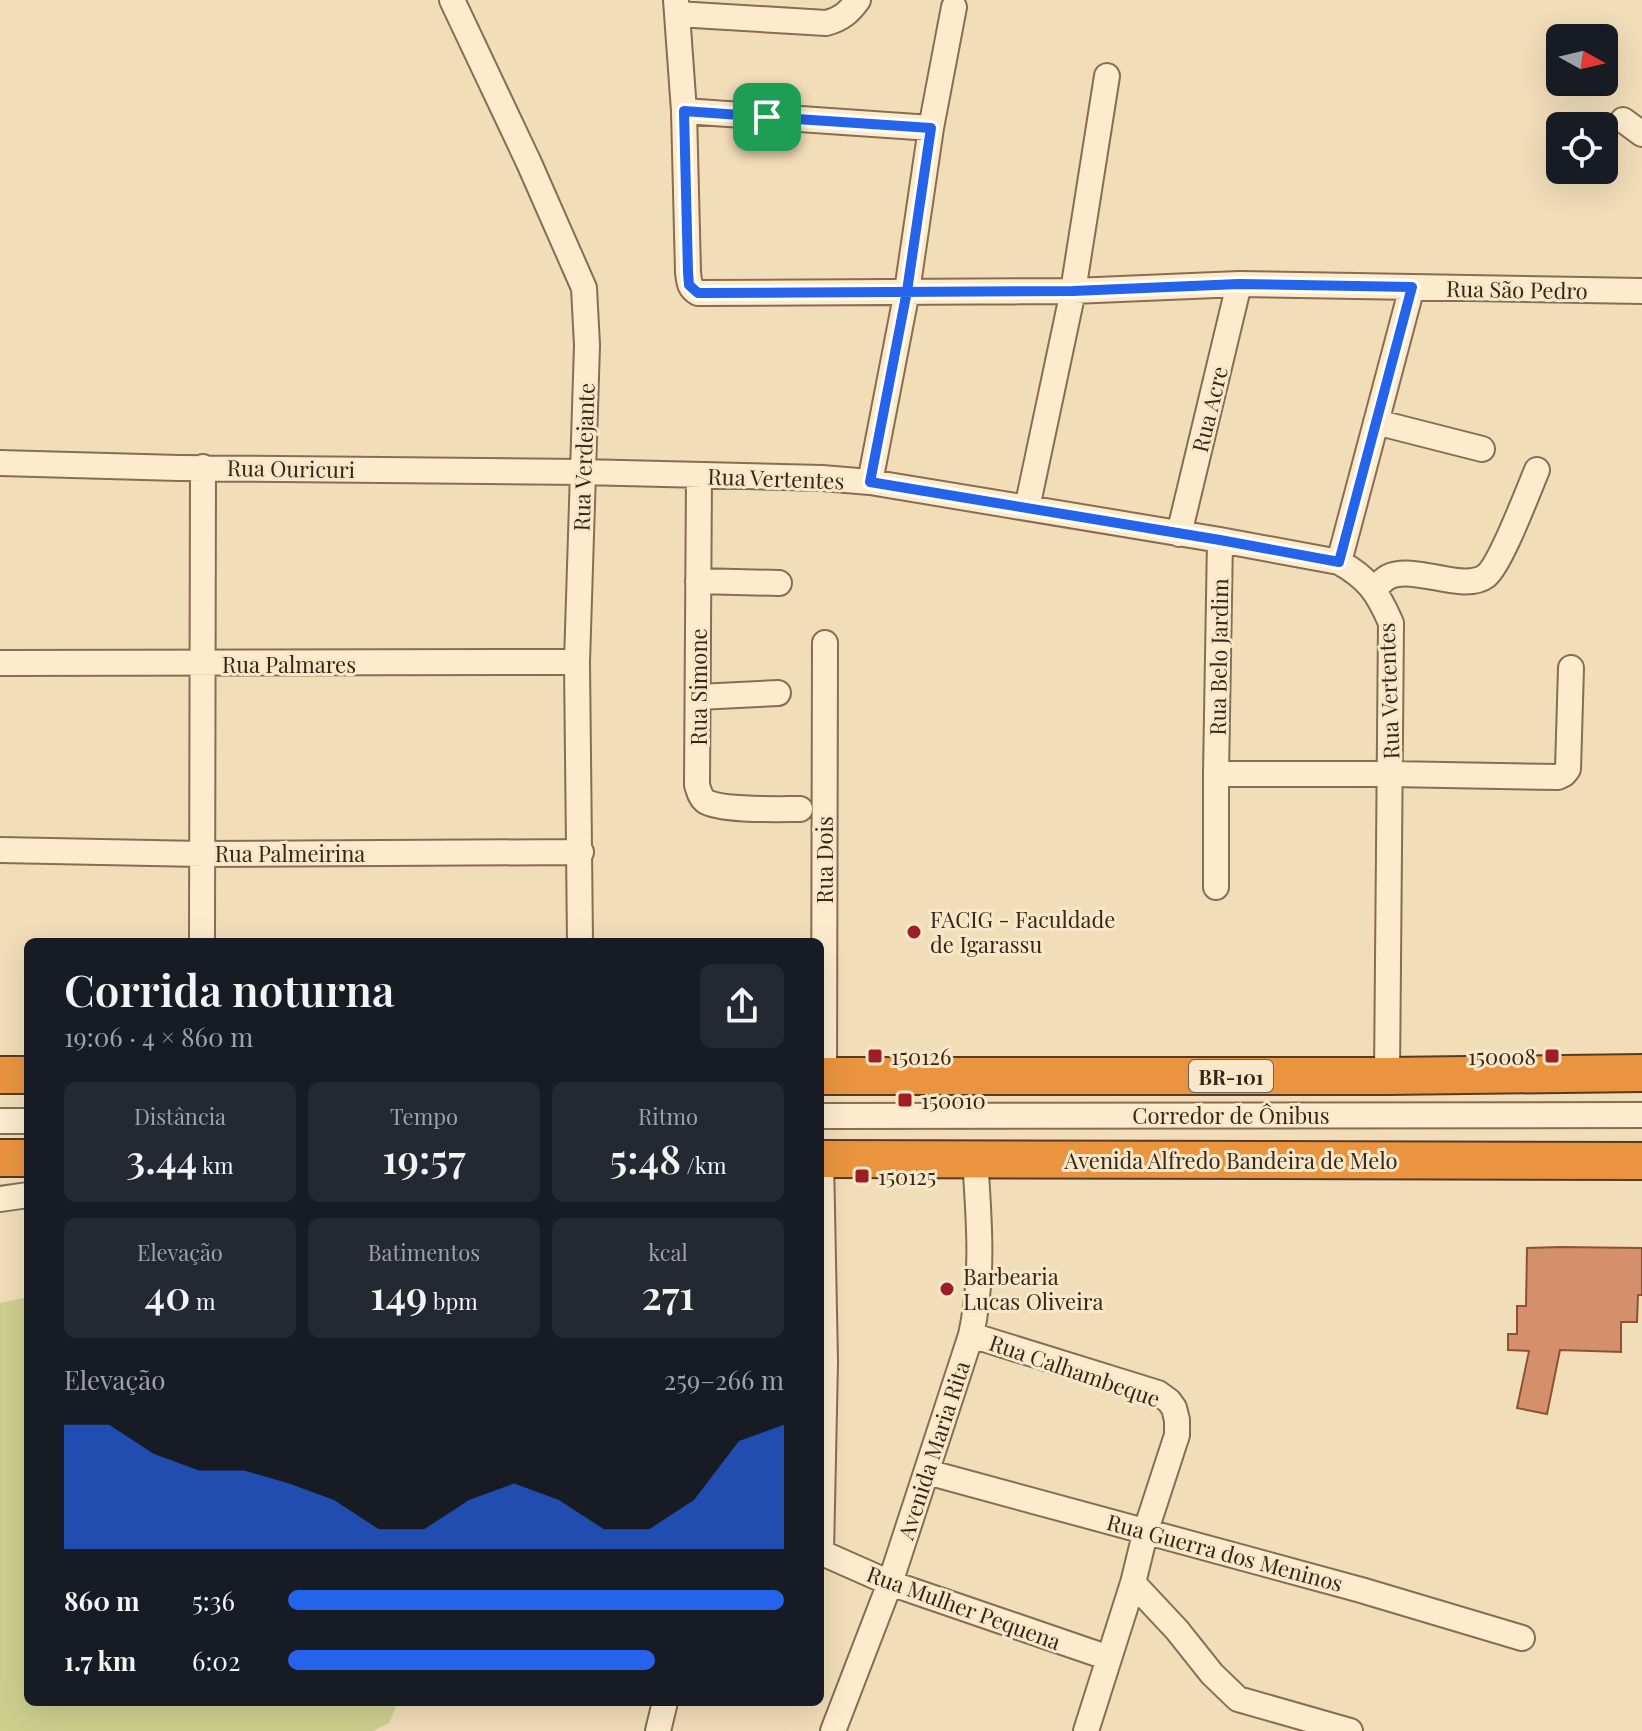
<!DOCTYPE html>
<html lang="pt">
<head>
<meta charset="utf-8">
<style>
  :root { --surface:#171b24; --page:#242831; --text:#f1f3f6; --muted:#9ea1a6; --accent:#2563eb }
  body { margin:0; font-family:"Playfair Display",serif; background:var(--page); color:var(--text); height:100vh; display:flex; flex-direction:column; font-size:30px; white-space:nowrap }
  * { box-sizing:border-box; margin:0 }
  p { font-size:26px; color:var(--muted) }
  .icon { flex:none; width:44px; height:44px; fill:none; stroke:currentColor; stroke-width:2; stroke-linecap:round; stroke-linejoin:round }
  .map { position:relative; flex:1; overflow:hidden }
  .details { position:absolute; left:24px; top:938px; width:800px; height:768px; display:flex; flex-direction:column; background:var(--surface); border-radius:12px; box-shadow:0 8px 32px #0002 }
  .details>* { flex:none }
  .needle { width:52px; rotate:98deg }
  .fabs { position:absolute; left:1546px; top:24px; display:grid; gap:16px }
  .fabs a { display:grid; place-items:center; width:72px; height:72px; border-radius:12px; background:var(--surface); box-shadow:0 8px 32px #0002; font-size:40px }
  .pin { position:absolute; display:grid; place-items:center; width:68px; height:68px; color:#fff; margin:-34px; border-radius:16px; box-shadow:0 4px 12px #0006 }
  .round { display:grid; place-items:center; flex:none; width:84px; height:84px; border-radius:12px; background:var(--page) }
  .head { display:flex; align-items:center; justify-content:space-between; height:136px; padding:0 40px }
  h1 { font-size:44px; font-weight:600; line-height:60px }
  .metrics { display:grid; grid-template-columns:repeat(3,1fr); gap:12px; height:136px; padding:8px 40px }
  .metrics div { display:grid; align-content:center; border-radius:12px; background:var(--page); text-align:center }
  .metrics b { font-size:40px; font-weight:600 }
  .metrics small { font-size:22px; font-weight:400 }
  .metrics p { font-size:22px }
  .chart { height:224px; padding:16px 40px }
  .chart p { display:flex; justify-content:space-between }
  .chart svg { width:100%; height:144px; margin-top:8px; fill:var(--accent); opacity:.7 }
  ul { padding:0 40px; list-style:none; font-size:26px }
  li { display:grid; grid-template-columns:128px 96px 1fr; align-items:center; height:60px }
  li i { height:20px; border-radius:10px; background:var(--accent) }
  .map>svg:first-child { display:block }
</style>
</head>
<body>
<div class="map">
<svg width="1642" height="1731" viewBox="0 0 1642 1731">
  <rect width="100%" height="100%" fill="#f2ddb9"/>
  <path fill="#cdd08d" d="M28,1297V1702H398L389,1723L373,1731H0V1303Z"/>
  <path fill="#d48f6b" stroke="#8b5236" stroke-width="2" d="M1560,1247L1642,1248V1295H1638L1637,1322H1621V1352L1560,1350L1547,1414L1517,1408L1529,1351L1508,1350V1334H1517V1306H1526L1527,1248Z"/>
  <g fill="none" stroke-linecap="round" stroke-linejoin="round">
    <g stroke="#896c52" stroke-width="28">
      <path id="minor" d="M452,0L529,163L584,288L587,345L577,662L580,942
        M676,0L684,111L688,272C689,281 689,288 698,293L1073,291L1239,284L1642,291
        M677,14L826,23C842,19 849,12 858,0
        M684,111L931,128
        M1623,120L1642,134
        M1376,422L1482,449
        M0,463L179,468L582,472L822,478L870,482L1220,540L1339,562C1368,578 1378,593 1391,623L1387,1076
        M699,475L697,785C699,791 700,797 705,801C720,811 780,809 800,809
        M870,482L907,291L931,128L954,7
        M1027,508L1073,291L1107,76
        M1179,534L1239,284
        M1339,562L1412,287
        M698,581L779,583
        M1374,589C1378,585 1383,580 1388,577C1415,564 1463,593 1486,576C1501,564 1528,491 1537,470
        M0,663L577,662
        M698,697L778,693
        M1216,774L1220,540
        M0,850L202,854L581,852
        M1216,887V774H1390L1558,777L1564,774L1568,769L1571,668
        M202,942L203,467
        M824,1076L825,643
        M820,1116L1642,1115
        M0,1121H28
        M0,1199L28,1195
        M971,1335L1158,1393L1169,1401L1174,1408L1177,1420V1435L1146,1530L1133,1583L1086,1731
        M927,1472L1361,1590L1522,1638
        M820,1552L890,1583L1109,1658
        M821,1552L825,1362L821,1159
        M1133,1583L1177,1630L1212,1674L1238,1699L1350,1731
        M658,1731L665,1702
        M833,1731L890,1583L971,1335C984,1276 979,1218 975,1159"/>
    </g>
    <g stroke="#563a28" stroke-width="40">
      <path id="highway" d="M0,1075H28
        M820,1076H1387L1642,1073
        M0,1158H28
        M820,1159L1642,1161"/>
    </g>
    <use href="#minor" stroke="#fcebcd" stroke-width="24"/>
    <use href="#highway" stroke="#eb943f" stroke-width="36"/>
  </g>
  <g fill="none" stroke-linecap="round" stroke-linejoin="round">
    <g stroke="#fff" stroke-width="16">
      <path id="route" d="M767,117L931,128L907,291L870,482L1220,540L1339,562L1412,287L1239,284L1073,291L698,293L689,285L688,272L684,111L767,117"/>
    </g>
    <use href="#route" stroke="#2563eb" stroke-width="10"/>
  </g>
  <g fill="#9e1d27" stroke="#f8e8c9" stroke-width="3">
    <circle cx="914" cy="932" r="8"/>
    <rect x="867" y="1048" width="16" height="16" rx="4"/>
    <rect x="1544" y="1048" width="16" height="16" rx="4"/>
    <rect x="897" y="1092" width="16" height="16" rx="4"/>
    <rect x="854" y="1168" width="16" height="16" rx="4"/>
    <circle cx="947" cy="1289" r="8"/>
  </g>
  <g text-anchor="middle" dominant-baseline="central" stroke-width="6" stroke-linejoin="round" paint-order="stroke">
    <rect fill="#f8e8c9" stroke="#71604e" stroke-width="2" x="1189" y="1060" width="84" height="32" rx="6"/>
    <g font-size="20" font-weight="bold" fill="#372519">
      <text x="1231" y="1076">BR-101</text>
    </g>
    <g font-size="22" fill="#372519" stroke="#f8e8c9">
      <text transform="translate(1517 289) rotate(1)">Rua São Pedro</text>
      <text transform="translate(1209 409) rotate(-76)">Rua Acre</text>
      <text transform="translate(583 457) rotate(-88)">Rua Verdejante</text>
      <text transform="translate(291 468) rotate(1)">Rua Ouricuri</text>
      <text transform="translate(776 478) rotate(2)">Rua Vertentes</text>
      <text transform="translate(1218 657) rotate(-89)">Rua Belo Jardim</text>
      <text x="289" y="664">Rua Palmares</text>
      <text transform="translate(698 687) rotate(-90)">Rua Simone</text>
      <text transform="translate(1388 691) rotate(-92)">Rua Vertentes</text>
      <text x="290" y="853">Rua Palmeirina</text>
      <text transform="translate(824 860) rotate(-90)">Rua Dois</text>
      <text x="1231" y="1115">Corredor de Ônibus</text>
      <text x="1231" y="1160">Avenida Alfredo Bandeira de Melo</text>
      <text transform="translate(1075 1370) rotate(19)">Rua Calhambeque</text>
      <text transform="translate(933 1450) rotate(-72)">Avenida Maria Rita</text>
      <text transform="translate(1225 1552) rotate(15)">Rua Guerra dos Meninos</text>
      <text transform="translate(964 1607) rotate(20)">Rua Mulher Pequena</text>
    </g>
    <g font-size="22" fill="#372519" stroke="#f8e8c9" text-anchor="start">
      <text x="930" y="919">FACIG - Faculdade<tspan x="930" dy="25">de Igarassu</tspan></text>
      <text x="891" y="1056">150126</text>
      <text x="1536" y="1056" text-anchor="end">150008</text>
      <text x="921" y="1100">150010</text>
      <text x="878" y="1176">150125</text>
      <text x="963" y="1276">Barbearia<tspan x="963" dy="25">Lucas Oliveira</tspan></text>
    </g>
  </g>
</svg>
<div class="fabs">
<a><svg class="needle" viewBox="-14 -14 28 28"><path d="M0-13l5 13h-10z" fill="#e53935"/><path d="M0 13l5-13h-10z" fill="#9ea1a6"/></svg></a>
<a><svg class="icon" aria-label="locate" viewBox="0 0 24 24"><circle cx="12" cy="12" r="6"/><path d="M12 2v4M12 18v4M2 12h4M18 12h4"/></svg></a>
</div>
<div class="pin" style="left:767px;top:117px;background:#1e9e55"><svg class="icon" aria-label="arrive" viewBox="0 0 24 24"><path d="M6 21V4h12l-3 4 3 4H6"/></svg></div>
<section class="details">
<div class="head"><div><h1>Corrida noturna</h1><p>19:06 · 4 × 860 m</p></div><a class="round"><svg class="icon" aria-label="share" viewBox="0 0 24 24"><path d="M12 15V3M7 8l5-5 5 5M5 13v7h14v-7"/></svg></a></div>
<div class="metrics">
<div><p>Distância</p><b>3.44<small> km</small></b></div>
<div><p>Tempo</p><b>19:57</b></div>
<div><p>Ritmo</p><b>5:48<small> /km</small></b></div>
</div>
<div class="metrics">
<div><p>Elevação</p><b>40<small> m</small></b></div>
<div><p>Batimentos</p><b>149<small> bpm</small></b></div>
<div><p>kcal</p><b>271</b></div>
</div>
<div class="chart"><p><span>Elevação</span>259–266 m</p>
<svg viewBox="0 0 160 44" preserveAspectRatio="none"><path d="M0 44V6L10 6L20 15L30 20L40 20L50 24L60 29L70 38L80 38L90 29L100 24L110 29L120 38L130 38L140 29L150 11L160 6V44z"/></svg>
</div>
<ul>
<li><b>860 m</b>5:36<i style="width:100%"></i></li>
<li><b>1.7 km</b>6:02<i style="width:74%"></i></li>
</ul>
</section>
</div>
</body>
</html>
